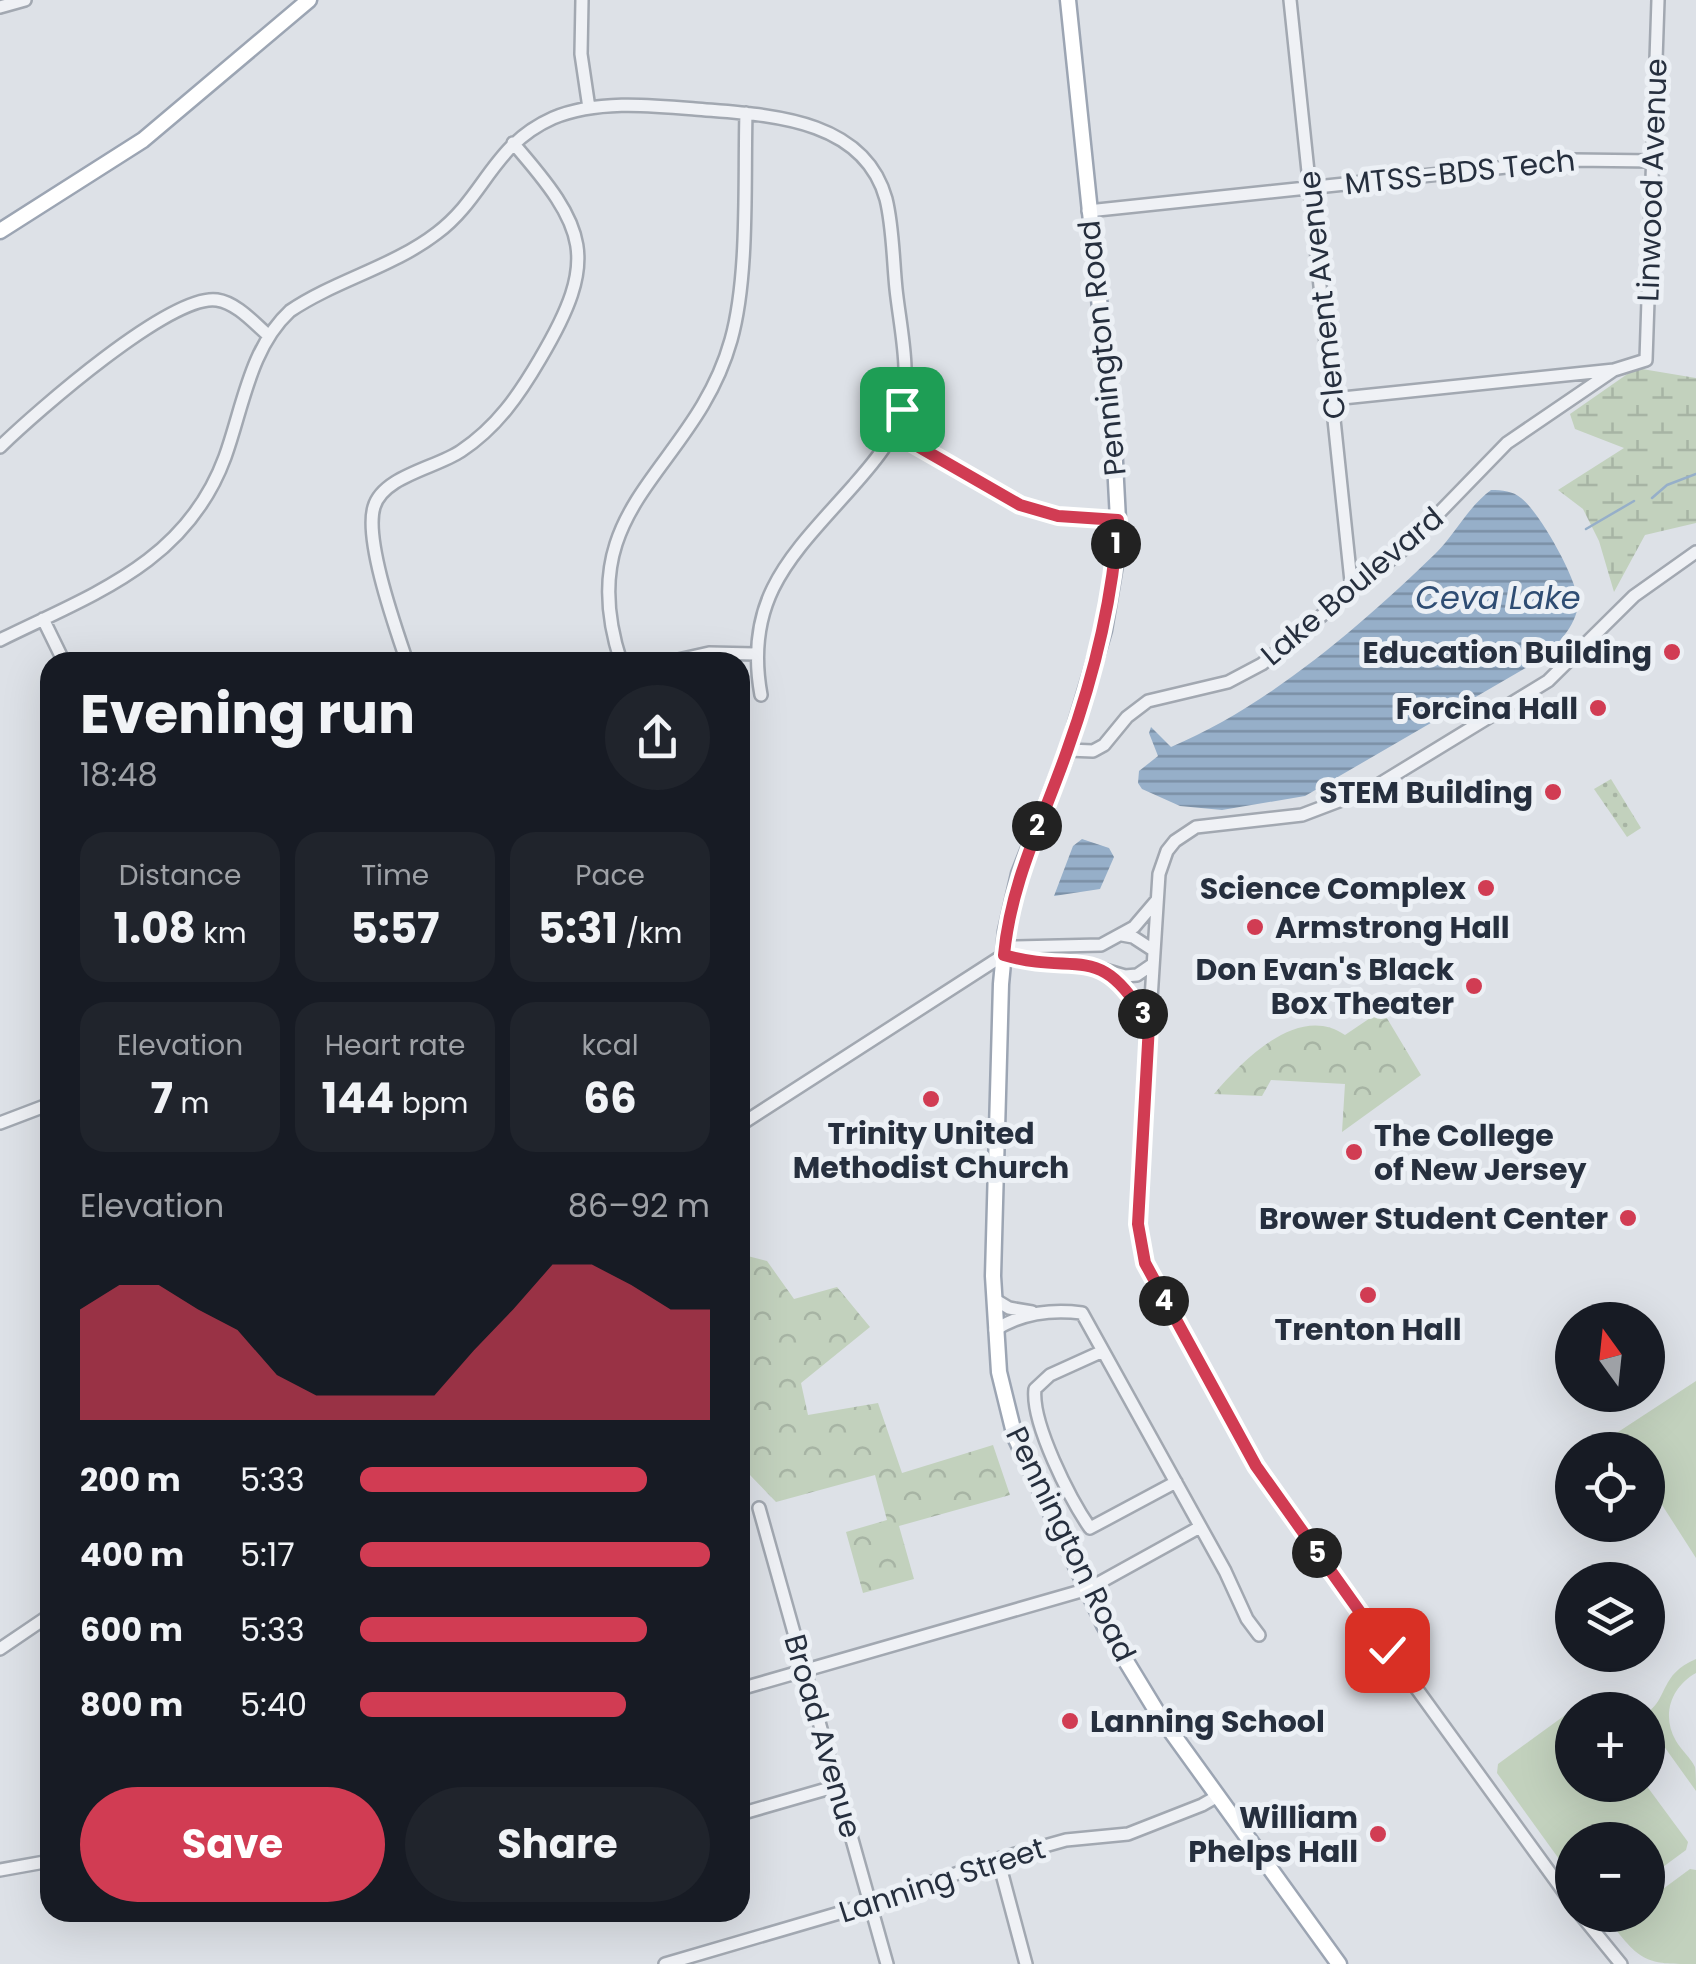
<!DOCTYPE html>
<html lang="en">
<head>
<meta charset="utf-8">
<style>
  :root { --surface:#171b24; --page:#20242c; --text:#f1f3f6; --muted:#9ea1a6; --accent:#d13c53 }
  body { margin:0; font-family:Poppins,sans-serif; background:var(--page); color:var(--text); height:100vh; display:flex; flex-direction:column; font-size:38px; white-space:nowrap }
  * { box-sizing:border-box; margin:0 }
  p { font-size:32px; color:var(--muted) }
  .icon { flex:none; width:55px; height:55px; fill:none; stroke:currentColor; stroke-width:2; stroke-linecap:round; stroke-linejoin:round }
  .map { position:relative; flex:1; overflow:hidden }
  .drawer { position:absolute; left:40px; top:652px; width:710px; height:1270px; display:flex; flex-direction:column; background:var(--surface); border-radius:30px; box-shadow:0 10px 40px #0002 }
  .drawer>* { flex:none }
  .needle { width:65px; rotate:345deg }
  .tools { position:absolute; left:1555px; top:1302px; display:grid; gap:20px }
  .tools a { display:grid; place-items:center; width:110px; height:110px; border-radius:50%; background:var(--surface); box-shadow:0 10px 40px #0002; font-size:50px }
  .pin { position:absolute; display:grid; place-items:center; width:85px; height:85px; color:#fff; margin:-42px; border-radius:20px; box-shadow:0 5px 15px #0006 }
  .km { position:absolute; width:50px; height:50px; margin:-25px; border-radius:50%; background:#222; color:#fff; font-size:28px; line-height:50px; text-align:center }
  .round { display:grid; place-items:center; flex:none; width:105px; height:105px; border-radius:52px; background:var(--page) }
  .headline { display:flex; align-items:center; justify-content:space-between; height:170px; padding:0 40px }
  h1 { font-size:55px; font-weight:700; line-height:75px }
  .figures { display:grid; grid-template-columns:repeat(3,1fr); gap:15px; height:170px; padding:10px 40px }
  .figures div { display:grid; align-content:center; border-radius:25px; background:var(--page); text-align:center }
  .figures b { font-size:42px; font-weight:700 }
  .figures small { font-size:28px; font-weight:400 }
  .figures p { font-size:28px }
  .chart { height:280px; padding:20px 40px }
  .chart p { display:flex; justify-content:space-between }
  .chart svg { width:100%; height:180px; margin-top:10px; fill:var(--accent); opacity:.7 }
  .primary-button { display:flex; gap:20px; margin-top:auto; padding:20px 40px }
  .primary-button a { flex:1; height:115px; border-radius:60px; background:var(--accent); color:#fff; font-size:40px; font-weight:700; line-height:115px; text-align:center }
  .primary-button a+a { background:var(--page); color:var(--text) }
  ul { padding:0 40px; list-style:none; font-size:32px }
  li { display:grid; grid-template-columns:160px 120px 1fr; align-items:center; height:75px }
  li i { height:25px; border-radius:12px; background:var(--accent) }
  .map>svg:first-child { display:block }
</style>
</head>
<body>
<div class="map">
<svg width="1696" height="1964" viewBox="0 0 1696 1964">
  <defs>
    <pattern id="forest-crowns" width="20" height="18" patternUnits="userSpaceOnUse" patternTransform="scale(2.5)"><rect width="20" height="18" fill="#c2d1bd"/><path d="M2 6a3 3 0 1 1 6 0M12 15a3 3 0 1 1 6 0" fill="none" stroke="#a7b4a4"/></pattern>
    <pattern id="wetland-marsh" width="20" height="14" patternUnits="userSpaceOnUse" patternTransform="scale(2.5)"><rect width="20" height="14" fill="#c2d1bd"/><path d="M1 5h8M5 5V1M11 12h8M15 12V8" fill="none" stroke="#a7b4a4"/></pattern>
    <pattern id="park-dots" width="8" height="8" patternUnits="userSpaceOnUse" patternTransform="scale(2.5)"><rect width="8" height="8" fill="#c2d1bd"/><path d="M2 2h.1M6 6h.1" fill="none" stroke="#a7b4a4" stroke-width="1.8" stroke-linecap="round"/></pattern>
    <pattern id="water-rules" width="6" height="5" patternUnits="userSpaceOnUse" patternTransform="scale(2.5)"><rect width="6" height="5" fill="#96afc9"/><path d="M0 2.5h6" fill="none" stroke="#7a8fa5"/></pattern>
  </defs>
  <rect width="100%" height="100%" fill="#dde1e7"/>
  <path fill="#c2d1bd" d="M1696,1381V1558L1648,1483V1450H1626L1615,1434Z
    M1696,1659V1673C1671,1687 1661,1715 1676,1741C1681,1750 1691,1758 1695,1767C1696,1773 1696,1783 1696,1791L1648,1724V1712C1668,1698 1660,1674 1696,1659Z
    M1579,1705L1590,1710H1572V1785H1646L1688,1842L1686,1850L1648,1878V1840H1572V1877L1497,1773L1498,1764Z
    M1690,1869L1696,1870V1964C1650,1964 1642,1964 1613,1926L1628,1915H1648V1900Z"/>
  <path fill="url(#forest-crowns)" d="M1382,1010L1421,1075L1342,1132L1345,1084L1271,1080L1262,1096L1214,1094C1244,1059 1299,1003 1345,1035Z
    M740,1254L767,1261L794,1299L837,1287L870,1327L801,1383L808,1415L878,1403L902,1473L993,1445L1010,1495L899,1526L914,1579L863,1593L846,1532L887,1520L875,1475L776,1502L749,1474V1508L740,1512Z"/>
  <path fill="url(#wetland-marsh)" d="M1636,368L1696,378V523L1645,535L1614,592L1599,541L1583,509L1558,490L1624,448L1575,429L1570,414Z"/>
  <path fill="url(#park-dots)" d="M1611,779L1641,828L1627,837L1594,789Z"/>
  <path fill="url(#water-rules)" d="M1491,490C1502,490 1513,491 1521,498C1539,511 1582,586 1578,607C1572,633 1555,646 1536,662L1305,796L1222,810L1180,806L1142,789L1138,783L1139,771L1158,756L1149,733L1151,727L1171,747C1267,707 1362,625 1436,553C1456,533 1468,507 1491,490Z
    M1082,839L1109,848L1114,857L1100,889L1054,896L1073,846Z"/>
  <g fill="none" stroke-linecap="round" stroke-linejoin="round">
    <path stroke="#96afc9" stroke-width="2.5" d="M1652,498L1667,485L1696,474
      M1586,529L1634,501"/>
    <g stroke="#a2a8b1" stroke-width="16">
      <path id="minor" d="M582,0L581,54L589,108
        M1290,0L1352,591
        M0,7L25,0
        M1088,211L1573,160L1653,161
        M1333,399L1614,370L1646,360L1658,0
        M893,432L1020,505L1058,516L1118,520
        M0,447C35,413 171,293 217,300C237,303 254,323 268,335
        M43,619L64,662
        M0,640C93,594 186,563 225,457C243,407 250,348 290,311C336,280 393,267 437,233C485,197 492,145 553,118C596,100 649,105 695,109C764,115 863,116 886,199C893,227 893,260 896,289C900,327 911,371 901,409C894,440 874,462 854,485C794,553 743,596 761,695
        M407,662C396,629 364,540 374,507C383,476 436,468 461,451C497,427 519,395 540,359C600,258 587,228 513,143
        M621,662C569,504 694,472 731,340C749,276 744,181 746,113
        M669,662L709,653L755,654
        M1068,750L1093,751L1104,745L1127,717L1148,701L1228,682L1262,664L1406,547L1507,443L1614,370
        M1122,935L1133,937L1153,950
        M1004,955L1020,960L1088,965L1125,976L1137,975L1153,964
        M1110,973L1139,1007L1149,1025
        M0,1123L50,1104
        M740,1125L1016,947L1101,945L1134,927L1157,900
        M994,1299L1009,1308L1032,1312
        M995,1330C1021,1313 1050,1309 1082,1313L1225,1571L1247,1619L1259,1635
        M1103,1351L1050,1375L1035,1389C1031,1423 1070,1499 1090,1528L1176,1482
        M759,1508L887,1964
        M0,1649L50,1615
        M740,1689L1088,1589L1200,1527
        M740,1814L837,1786
        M998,1859L1026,1964
        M0,1870L50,1861
        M1572,1903L1256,1467L1150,1275L1139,1237L1138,1203L1159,874L1167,851L1175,841L1196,827L1302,815L1373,788L1548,681L1634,596L1696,552
        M1581,1915L1621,1964
        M665,1964L870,1904L998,1859L1066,1840L1128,1834L1202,1805L1216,1797"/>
    </g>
    <g stroke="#9ca5b3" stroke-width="19">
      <path id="major" d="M1068,0L1114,443L1118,520L1116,559L1104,630L1068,750L1019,874L1006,931L1001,984L993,1276L999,1372L1015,1437L1104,1625L1157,1712L1339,1964
        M0,231L143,140L309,0"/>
    </g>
    <use href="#minor" stroke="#eff1f5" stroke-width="11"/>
    <use href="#major" stroke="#fff" stroke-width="14"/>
  </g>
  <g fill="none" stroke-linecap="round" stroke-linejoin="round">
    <g stroke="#fff" stroke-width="20">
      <path id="route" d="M902,409L893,432L1020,505L1058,516L1118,520C1113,600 1094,676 1067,751C1043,820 1011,881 1004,955C1079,977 1100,938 1149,1025L1138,1224L1145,1263L1256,1466L1387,1650"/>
    </g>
    <use href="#route" stroke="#d13c53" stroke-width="12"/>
  </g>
  <g fill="#d13c53" stroke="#ecf0f5" stroke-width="4">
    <circle cx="1672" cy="652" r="10"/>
    <circle cx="1598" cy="708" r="10"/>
    <circle cx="1553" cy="792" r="10"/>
    <circle cx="1486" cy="888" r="10"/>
    <circle cx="1255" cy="927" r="10"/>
    <circle cx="1474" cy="986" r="10"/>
    <circle cx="931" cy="1099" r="10"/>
    <circle cx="1354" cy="1152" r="10"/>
    <circle cx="1628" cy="1218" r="10"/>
    <circle cx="1368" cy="1295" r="10"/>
    <circle cx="1070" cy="1721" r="10"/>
    <circle cx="1378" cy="1834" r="10"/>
  </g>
  <g text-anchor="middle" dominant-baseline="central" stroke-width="10" stroke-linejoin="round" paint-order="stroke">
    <g font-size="30" fill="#262f3e" stroke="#ecf0f5">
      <text transform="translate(1460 172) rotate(-6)">MTSS-BDS Tech</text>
      <text transform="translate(1652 180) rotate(-88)">Linwood Avenue</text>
      <text transform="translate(1322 295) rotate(-96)">Clement Avenue</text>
      <text transform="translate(1102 348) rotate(-96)">Pennington Road</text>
      <text transform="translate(1352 586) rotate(-40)">Lake Boulevard</text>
      <text transform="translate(1071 1544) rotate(64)">Pennington Road</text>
      <text transform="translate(823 1736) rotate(74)">Broad Avenue</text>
      <text transform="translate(942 1880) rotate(-18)">Lanning Street</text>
    </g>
    <g font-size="30" font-weight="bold" fill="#262f3e" stroke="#ecf0f5" text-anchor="end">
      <text x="1652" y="652">Education Building</text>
      <text x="1578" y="708">Forcina Hall</text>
      <text x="1533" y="792">STEM Building</text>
      <text x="1466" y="888">Science Complex</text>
      <text x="1275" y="927" text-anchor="start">Armstrong Hall</text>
      <text x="1454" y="969">Don Evan's Black<tspan x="1454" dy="34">Box Theater</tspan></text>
      <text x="931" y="1133" text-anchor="middle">Trinity United<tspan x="931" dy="34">Methodist Church</tspan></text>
      <text x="1374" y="1135" text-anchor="start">The College<tspan x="1374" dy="34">of New Jersey</tspan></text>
      <text x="1608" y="1218">Brower Student Center</text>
      <text x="1368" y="1329" text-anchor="middle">Trenton Hall</text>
      <text x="1090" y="1721" text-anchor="start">Lanning School</text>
      <text x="1358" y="1817">William<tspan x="1358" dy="34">Phelps Hall</tspan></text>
    </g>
    <g font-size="32" font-style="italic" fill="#2f4d73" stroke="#ecf0f5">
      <text x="1498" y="597">Ceva Lake</text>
    </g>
  </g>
</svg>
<div class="tools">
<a><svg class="needle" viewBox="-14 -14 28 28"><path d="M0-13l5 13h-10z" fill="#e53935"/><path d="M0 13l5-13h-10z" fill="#9ea1a6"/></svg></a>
<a><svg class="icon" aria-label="locate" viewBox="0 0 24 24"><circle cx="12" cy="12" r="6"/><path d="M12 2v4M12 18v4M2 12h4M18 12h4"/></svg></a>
<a><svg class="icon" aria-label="layers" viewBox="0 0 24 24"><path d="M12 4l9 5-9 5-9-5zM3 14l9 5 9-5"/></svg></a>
<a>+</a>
<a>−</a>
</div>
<div class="pin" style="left:902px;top:409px;background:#1e9e55"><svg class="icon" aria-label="arrive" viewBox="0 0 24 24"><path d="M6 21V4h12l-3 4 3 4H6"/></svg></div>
<div class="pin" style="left:1387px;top:1650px;background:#d93025"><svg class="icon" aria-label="check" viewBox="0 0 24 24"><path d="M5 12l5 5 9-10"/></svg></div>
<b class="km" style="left:1116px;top:544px">1</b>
<b class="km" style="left:1037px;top:826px">2</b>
<b class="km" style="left:1143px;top:1014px">3</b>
<b class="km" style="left:1164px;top:1301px">4</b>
<b class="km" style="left:1317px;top:1553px">5</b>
<section class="drawer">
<div class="headline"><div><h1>Evening run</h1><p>18:48</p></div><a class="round"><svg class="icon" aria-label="share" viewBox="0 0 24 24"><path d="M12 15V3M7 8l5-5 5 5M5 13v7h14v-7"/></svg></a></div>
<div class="figures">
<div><p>Distance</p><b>1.08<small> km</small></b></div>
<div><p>Time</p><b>5:57</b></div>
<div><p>Pace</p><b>5:31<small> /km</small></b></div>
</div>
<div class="figures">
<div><p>Elevation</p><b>7<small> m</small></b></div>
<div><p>Heart rate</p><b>144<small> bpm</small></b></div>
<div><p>kcal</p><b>66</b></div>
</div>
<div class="chart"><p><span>Elevation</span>86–92 m</p>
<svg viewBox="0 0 160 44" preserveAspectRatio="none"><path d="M0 44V17L10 11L20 11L30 17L40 22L50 33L60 38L70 38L80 38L90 38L100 27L110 17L120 6L130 6L140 11L150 17L160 17V44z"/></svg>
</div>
<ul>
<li><b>200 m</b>5:33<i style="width:82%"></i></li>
<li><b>400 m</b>5:17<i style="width:100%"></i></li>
<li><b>600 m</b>5:33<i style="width:82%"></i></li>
<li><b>800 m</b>5:40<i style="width:76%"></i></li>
</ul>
<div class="primary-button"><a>Save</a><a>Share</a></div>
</section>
</div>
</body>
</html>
